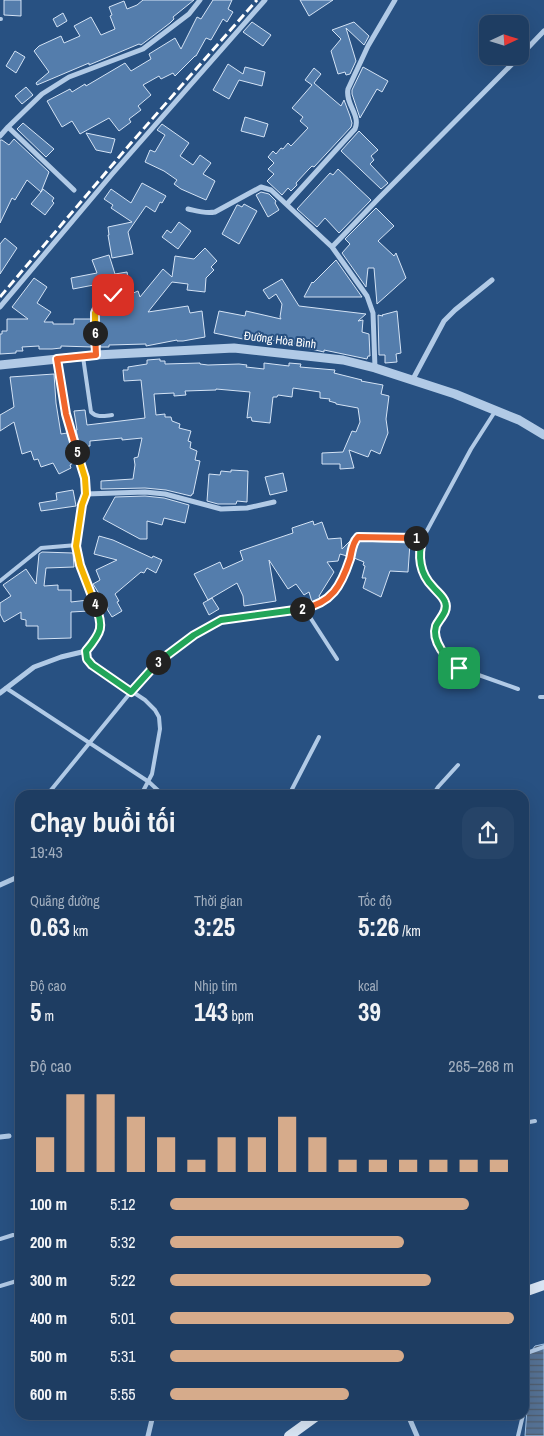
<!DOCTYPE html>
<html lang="vi">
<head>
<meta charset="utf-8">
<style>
  :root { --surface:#1e3d62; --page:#264468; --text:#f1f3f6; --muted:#a1aebe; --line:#3c5677; --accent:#d6ab8b }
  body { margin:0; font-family:"Archivo Narrow",sans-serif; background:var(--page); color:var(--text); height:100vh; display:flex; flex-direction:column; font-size:19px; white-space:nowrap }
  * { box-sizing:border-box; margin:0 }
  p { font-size:16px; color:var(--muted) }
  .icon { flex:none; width:28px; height:28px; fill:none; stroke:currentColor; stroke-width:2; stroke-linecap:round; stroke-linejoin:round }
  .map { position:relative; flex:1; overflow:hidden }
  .details { position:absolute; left:15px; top:790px; width:514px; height:630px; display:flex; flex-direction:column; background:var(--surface); border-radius:15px; box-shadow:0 5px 20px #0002,0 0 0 1px var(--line) }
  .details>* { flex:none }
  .needle { width:32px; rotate:86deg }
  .fabs { position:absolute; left:479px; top:15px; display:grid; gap:10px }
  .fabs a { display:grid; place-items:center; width:50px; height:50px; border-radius:10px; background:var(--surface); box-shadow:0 5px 20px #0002,0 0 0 1px var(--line); font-size:25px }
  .pin { position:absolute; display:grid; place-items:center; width:42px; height:42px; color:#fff; margin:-21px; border-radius:10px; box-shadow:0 2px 8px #0006 }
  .km { position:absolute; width:25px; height:25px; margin:-12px; border-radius:50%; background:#222; color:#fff; font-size:14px; line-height:25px; text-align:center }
  .round { display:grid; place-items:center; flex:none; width:52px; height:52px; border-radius:15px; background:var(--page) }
  .overview { display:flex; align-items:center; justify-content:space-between; height:85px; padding:0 15px }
  h1 { font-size:28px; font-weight:700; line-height:38px }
  .figures { display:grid; grid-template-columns:repeat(3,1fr); gap:8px; height:85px; padding:5px 15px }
  .figures div { display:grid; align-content:center }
  .figures b { font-size:25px; font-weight:700 }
  .figures small { font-size:14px; font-weight:400 }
  .figures p { font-size:14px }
  .chart { height:140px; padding:10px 15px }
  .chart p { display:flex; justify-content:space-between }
  .chart svg { width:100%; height:90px; margin-top:5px; stroke:var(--accent); stroke-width:6 }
  ul { padding:0 15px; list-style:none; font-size:16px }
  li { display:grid; grid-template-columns:80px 60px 1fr; align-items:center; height:38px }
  li i { height:12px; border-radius:6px; background:var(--accent) }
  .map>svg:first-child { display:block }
</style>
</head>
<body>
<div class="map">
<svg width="544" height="1436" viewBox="0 0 544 1436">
  <defs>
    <pattern id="water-rules" width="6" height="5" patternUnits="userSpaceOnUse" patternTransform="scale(1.25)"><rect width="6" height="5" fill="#557295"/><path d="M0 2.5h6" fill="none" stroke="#505d6d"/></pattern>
  </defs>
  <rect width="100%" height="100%" fill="#285182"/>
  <path fill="url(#water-rules)" stroke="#a5c5e7" d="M544,1344V1436H525L529,1384L527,1362L530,1353L535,1346Z"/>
  <path fill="#547dac" stroke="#d4e3f5" d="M4,0H21V16L4,15Z
    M143,0H194L173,17L174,19L170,23L141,45L139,44L89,65V63L37,85L36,83L49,72L34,51L39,46L61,36L64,43L80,36L74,26L91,17L101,35L115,29L110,16L112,15L109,7L124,1L127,9L137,5Z
    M213,0H232L228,9L233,12L227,22L223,19L211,40L206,38L196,56H195L175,76L173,73L161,79L159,76L143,85L151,95L138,106L141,110L129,119L131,122L119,131L109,118L80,134L72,121L62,127L47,101L70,89L72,92L85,84L86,86L125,63L131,71L151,59L149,54L175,38L181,49L197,17L201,19Z
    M300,0H333L309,16Z
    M63,13L67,21L57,27L53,19Z
    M252,22L271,35L263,46L243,32Z
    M354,22L369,36L364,45L346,28L356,61L350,74L346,75L345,72L338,74L331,51L341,39L332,30Z
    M15,51L25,57L16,73L6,66Z
    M228,64L243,74L245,67L265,72L262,86L239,80L229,99L213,90Z
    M363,67L388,81L382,92L377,89L360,118L352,94V90Z
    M314,68L321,74L314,83L341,106L344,100L350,116L352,123L351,127L314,167L312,166L308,170L296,183L297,185L291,191L288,188L282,195L267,181L274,174L268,169L274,163L268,157L273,151L276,154L281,148L283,149L288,143L291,146L308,128L300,121L303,117L292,108L312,85L305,80Z
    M26,87L33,95L22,104L15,96Z
    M245,117L268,124L264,137L241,131Z
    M23,123L54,149L46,157L17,129Z
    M162,124L189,143L180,156L193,165L200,155L211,163L203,174L215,181L206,200L181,189L174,184L177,180L164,171L145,162L150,150L155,152L165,135L157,130Z
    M359,131L378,150L371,156L374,160L370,164L388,183L381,189L341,151Z
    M86,133L115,139L111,153L96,150Z
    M14,139L49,172L41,192L43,189L54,198L52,201L54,203L45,215L31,204L41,192L27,180L15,200L12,198L0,223V140H2L9,145Z
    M338,169L371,200L339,233L325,218L317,227L297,209L330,173L333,175Z
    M142,183L166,196L162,203L160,202L155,212L146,206L128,232L133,254L112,258L108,235H109L108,227L132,222L111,208L113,205L104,199L111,189L131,203Z
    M261,192L269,194L276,201L275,203L279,210L268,217L256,195Z
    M244,204L257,211L239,244L222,234L237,205H238L242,207Z
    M376,208L394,226L378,241L394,256L396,253L406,278L377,304L374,268H368L366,287L342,253L350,244L345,239Z
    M179,222L191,231L178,249L162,237L167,230L171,233Z
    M5,238L17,248L0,274V244Z
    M205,248L217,261L211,267L214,270L206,278L205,292L187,290L188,284L172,282L148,312L188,306L190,313L202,311L205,337L183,341H177V340L146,346V344L109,345V347H100L99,314L104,304L115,298L116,294L113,291L103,296L101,288L99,289V284L73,289L71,278L97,273L92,260L109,255L115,274L127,272L131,294L138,291L140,297L163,269L172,277L175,256L194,259Z
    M336,260L362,297H304L312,282L313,283Z
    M34,278L47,287L37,303L51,312L44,322H53V324H74V319H91L92,347L61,346V348L52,349H39V346L22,347L23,351H16V353L0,354V334H2V331H7V319H28L12,307Z
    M282,279L299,306L366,314L358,321L363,320L362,332L369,334L370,356H368L367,359L324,350V352L298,346L299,345L248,336V340L214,333L219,311L245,316L246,311L281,319L280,317L282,304L276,294L269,299L263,290Z
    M397,311L401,353L396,354L397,362L385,363V355H379L378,315L383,316L382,315Z
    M160,359V361H165V364L200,363V364L208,365L239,364L247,365L246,367L264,369V363L289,366V363L301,364L300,367L335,370L334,373L362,380L361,381L383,385L381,394L389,396L386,419L388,433L380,454L371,450L368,457L349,450L354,468L340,469V464H322V453L343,452L352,431L356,432L360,422L358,408L336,404V403L329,401L330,399L320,398V392L293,388L292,397L278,395L277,397H273L270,423L252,421L251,417L247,418L250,392L216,389V390L185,391L186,395L174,396V393L154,394L156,415L165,414V417H171L172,421L180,424L179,428L191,431L188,441L191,442L190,448L197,451L195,460L200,461L193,494H192L191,496L166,490L145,488L101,489V481L133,479L135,465L134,458L138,457L142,438L122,440V438L90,441V446L80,447L76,430H77L74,411L85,410L87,425L145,418L141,380L124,381L123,370H128V367L147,364V360Z
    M54,374L56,403L61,434L67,433L72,448L66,449L73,463L70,465L71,468L59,474L53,463L41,467L38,459L34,460L31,451L22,454L14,422L0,431V415L14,407L10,377Z
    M231,470L248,471L247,502L237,501L236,504H218L207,501L209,474L220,475L221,471L231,472Z
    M283,473L287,491L270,495L265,477Z
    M73,490L76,506L41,511L39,503L57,500L56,493Z
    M145,496L164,498L189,505L185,523L164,518L162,525L147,521V539H140L103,519L115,497Z
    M313,521L314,525L322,522L328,539L341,538L342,549L353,538L347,556L340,554L338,561L327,562L334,572L319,596L320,599L312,602L309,592L304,595L296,584L288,589L269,560L276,601L244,606L243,596L237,583L208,600L194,574L220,562L223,569L243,560L240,551L293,533L292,528Z
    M99,536L113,540L152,558L153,556L162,560L156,573L147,568L144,573L141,572L115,594L119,601L117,602L122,611L112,617L107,609L108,608L93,584L100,580L96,570L117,560L94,554Z
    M360,541L410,543L408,572L390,571L381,597L363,588L366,578H362L365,566L363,565L364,562L354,558L357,546Z
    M42,552L73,553L74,567L46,568L44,586L58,585V590H71V602L88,600L89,611L71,612V638L38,639V626H26V620L21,619V612L4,622L0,614V603L11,596L3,585L26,569L36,584L39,554Z
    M212,598L219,609L209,615L203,603Z"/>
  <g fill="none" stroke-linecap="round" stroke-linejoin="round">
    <path stroke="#b1cae6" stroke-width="4" d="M0,19H1
      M96,355L95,313L100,302L113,295
      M83,357L91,412C97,418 104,416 112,415
      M496,410L471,449L423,538C417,555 420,574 433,587C437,592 443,596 445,602C448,610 441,616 438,623C429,639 446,659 459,668L518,689
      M0,581L41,548L77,545
      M304,608L337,659
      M86,651L87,659L92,665L145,700L155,710L159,717L160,729L152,774L141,795
      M6,688L149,782L163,795
      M540,697H544
      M47,795L144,676L162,658L194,635L221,620L304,608C312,606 320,605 326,600C338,591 345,573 350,559C352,552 352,543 358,537L423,538
      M289,795L319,737
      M433,795L438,787L458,765
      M524,1123L535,1121
      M0,1239L13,1235
      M0,1286L20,1280
      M524,1354L544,1347
      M518,1436L523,1415"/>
    <path stroke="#b1cae6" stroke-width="5" d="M520,56L544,31
      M8,127L74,190
      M0,136L8,127L42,94L69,77L143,49L189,14L200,0
      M287,204L355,129C361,115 345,104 348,89L368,46L395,0
      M188,209C197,211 205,214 215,212L261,187L271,190L332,247L367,296L373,313L375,368
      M332,247L379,198L520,56
      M0,307L113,173L265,0
      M413,379L444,321L455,310L492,280
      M86,494L145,492L165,494L221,509L247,508L274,502
      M0,693L34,667L61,657L86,651L97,639L101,629L100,618L81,565L77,545L83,505L86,494L85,478L66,413L57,359
      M0,885L20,876
      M0,1137L9,1136
      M408,1415L417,1436
      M148,1436L153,1415"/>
    <path stroke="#b1cae6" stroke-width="9" d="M0,365L96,355L234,348L343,360L375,368L455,394L519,420L544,435"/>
    <path stroke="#dae7f6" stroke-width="10" d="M524,1292L544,1285
      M289,1436L318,1415"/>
    <path stroke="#fff" stroke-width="3" stroke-dasharray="9 4" stroke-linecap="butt" d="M0,297L131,143L257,0"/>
  </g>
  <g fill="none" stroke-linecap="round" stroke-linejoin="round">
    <g stroke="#fff" stroke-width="10">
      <path id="split-1" d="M416,538H423C417,556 420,574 433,587C437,592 443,596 445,602C449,611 439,619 436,626C431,641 447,660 459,668"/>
    </g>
    <g stroke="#fff" stroke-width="10">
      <path id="split-2" d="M302,609C332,603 341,586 350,559C352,551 352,543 358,537L416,538"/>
    </g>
    <g stroke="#fff" stroke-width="10">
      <path id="split-3" d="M158,662L194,635L221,620L302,609"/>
    </g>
    <g stroke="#fff" stroke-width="10">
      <path id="split-4" d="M95,604C104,627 102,632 86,651L87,659L92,665L131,692L158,662"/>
    </g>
    <g stroke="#fff" stroke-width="10">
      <path id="split-5" d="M77,452L85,478L86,494L82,505L76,546L80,565L95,604"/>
    </g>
    <g stroke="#fff" stroke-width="10">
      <path id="split-6" d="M77,452L66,414L57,359L96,355L95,333"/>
    </g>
    <g stroke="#fff" stroke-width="10">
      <path id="split-7" d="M95,333V313L100,302L113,295"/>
    </g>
    <use href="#split-1" stroke="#22a559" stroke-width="6"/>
    <use href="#split-2" stroke="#f0652b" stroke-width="6"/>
    <use href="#split-3" stroke="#22a559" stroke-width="6"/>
    <use href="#split-4" stroke="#22a559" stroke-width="6"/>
    <use href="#split-5" stroke="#f5b400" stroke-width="6"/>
    <use href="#split-6" stroke="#f0652b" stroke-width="6"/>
    <use href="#split-7" stroke="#f5b400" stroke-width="6"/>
  </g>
  <g text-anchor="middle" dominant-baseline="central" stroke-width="4" stroke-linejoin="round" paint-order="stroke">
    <g font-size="12" fill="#fff" stroke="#285182">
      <text transform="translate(280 340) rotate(7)">Đường Hòa Bình</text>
    </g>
  </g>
</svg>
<div class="fabs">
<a><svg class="needle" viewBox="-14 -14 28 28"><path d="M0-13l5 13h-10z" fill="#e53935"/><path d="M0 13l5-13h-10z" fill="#a1aebe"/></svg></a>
</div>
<div class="pin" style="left:459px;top:668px;background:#1e9e55"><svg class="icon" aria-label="arrive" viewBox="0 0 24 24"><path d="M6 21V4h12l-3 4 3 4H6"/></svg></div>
<div class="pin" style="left:113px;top:295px;background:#d93025"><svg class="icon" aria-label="check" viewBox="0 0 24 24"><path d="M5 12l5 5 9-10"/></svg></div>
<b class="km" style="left:416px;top:538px">1</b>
<b class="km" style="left:302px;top:609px">2</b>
<b class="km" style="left:158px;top:662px">3</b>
<b class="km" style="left:95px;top:604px">4</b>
<b class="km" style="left:77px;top:452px">5</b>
<b class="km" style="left:95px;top:333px">6</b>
<section class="details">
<div class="overview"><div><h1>Chạy buổi tối</h1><p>19:43</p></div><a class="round"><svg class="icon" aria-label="share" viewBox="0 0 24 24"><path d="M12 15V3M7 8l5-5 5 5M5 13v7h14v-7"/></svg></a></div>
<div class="figures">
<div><p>Quãng đường</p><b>0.63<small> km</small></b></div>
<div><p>Thời gian</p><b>3:25</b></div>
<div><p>Tốc độ</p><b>5:26<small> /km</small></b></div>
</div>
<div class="figures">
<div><p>Độ cao</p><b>5<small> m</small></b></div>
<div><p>Nhịp tim</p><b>143<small> bpm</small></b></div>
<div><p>kcal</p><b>39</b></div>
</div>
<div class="chart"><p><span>Độ cao</span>265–268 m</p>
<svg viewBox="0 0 160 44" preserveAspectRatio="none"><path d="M5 44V27M15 44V6M25 44V6M35 44V17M45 44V27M55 44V38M65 44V27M75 44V27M85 44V17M95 44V27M105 44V38M115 44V38M125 44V38M135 44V38M145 44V38M155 44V38"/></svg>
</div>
<ul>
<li><b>100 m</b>5:12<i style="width:87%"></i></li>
<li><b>200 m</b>5:32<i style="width:68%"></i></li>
<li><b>300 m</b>5:22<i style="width:76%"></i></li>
<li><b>400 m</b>5:01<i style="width:100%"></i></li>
<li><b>500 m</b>5:31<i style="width:68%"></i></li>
<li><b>600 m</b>5:55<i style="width:52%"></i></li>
</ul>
</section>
</div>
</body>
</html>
